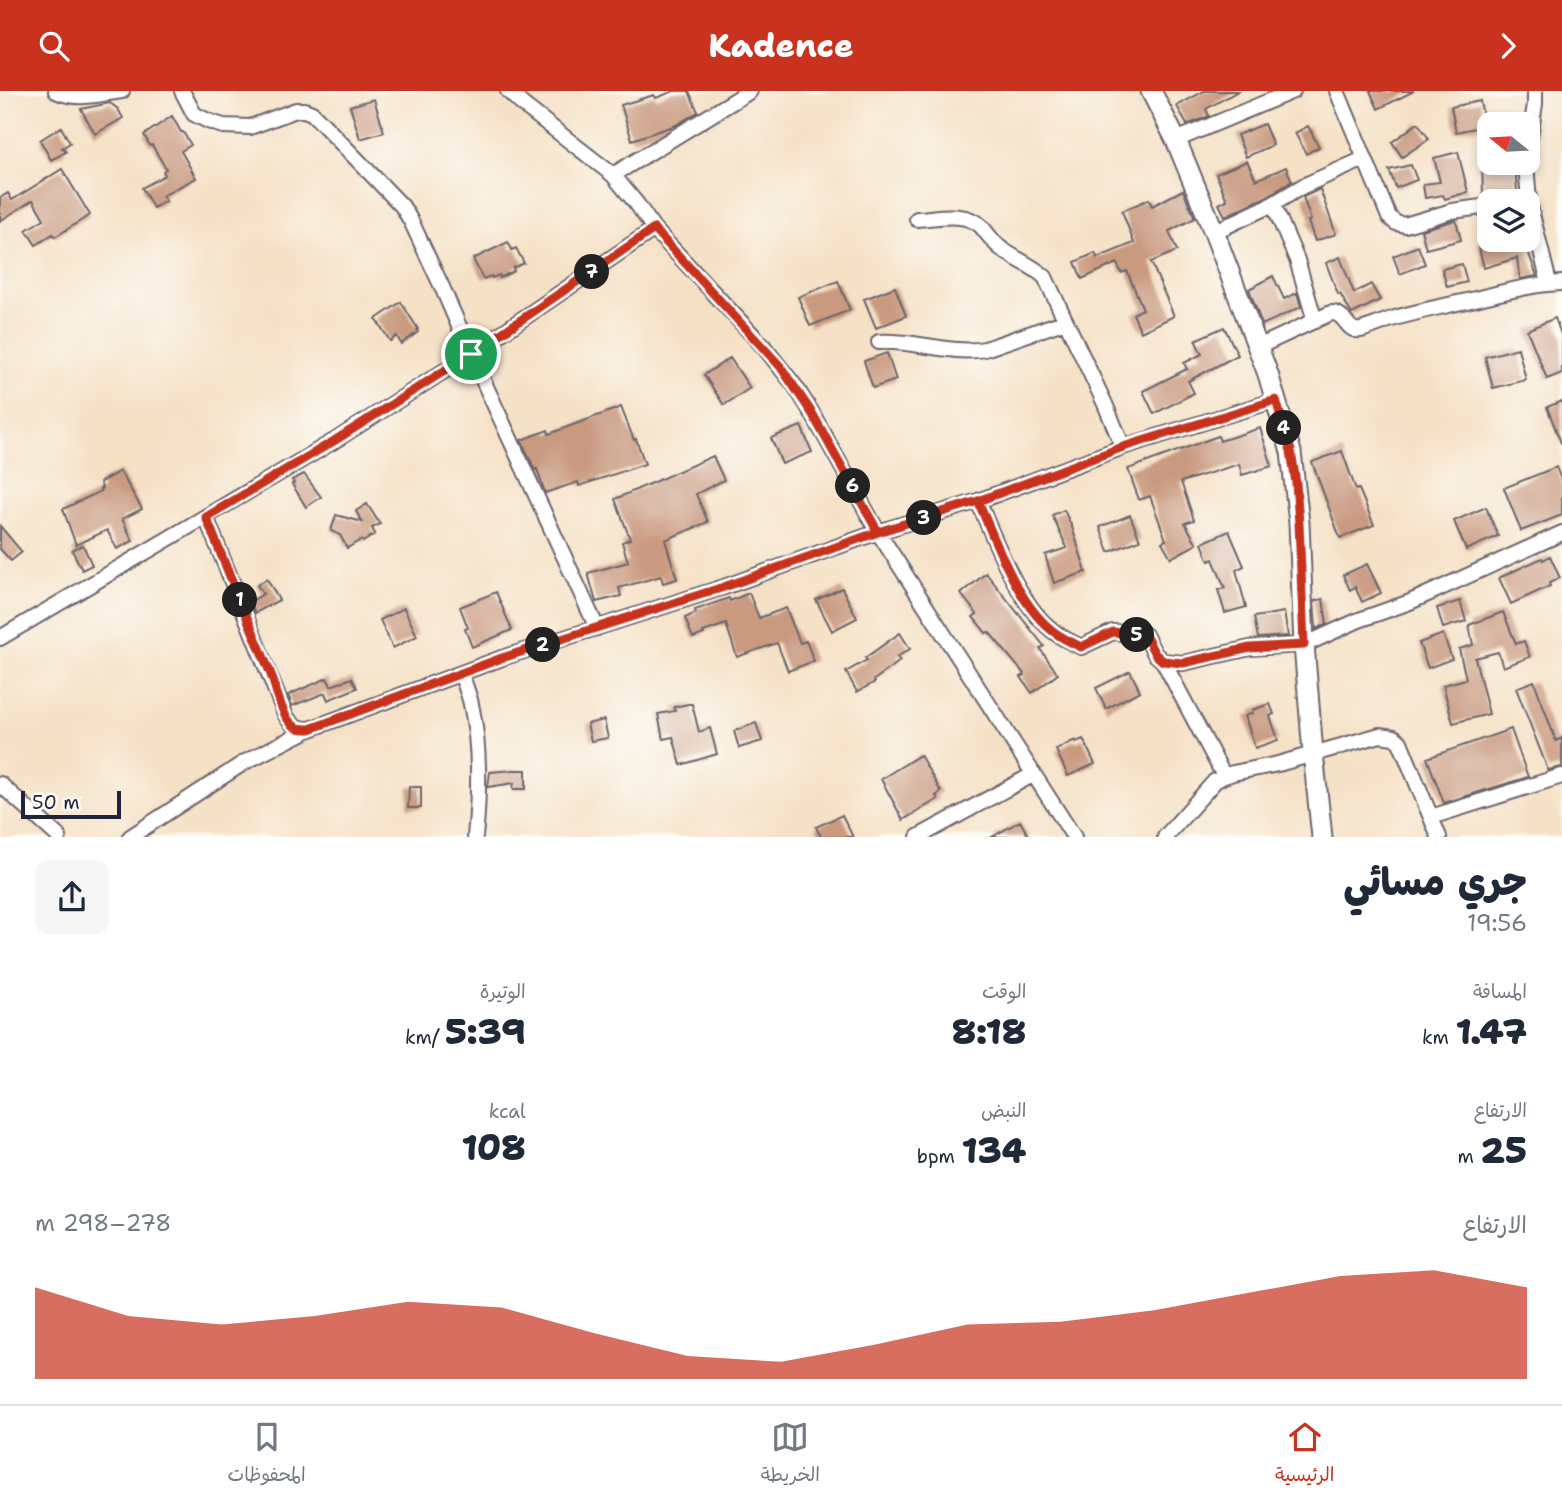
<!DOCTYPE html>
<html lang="ar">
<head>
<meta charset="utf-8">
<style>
  :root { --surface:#fff; --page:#f6f6f7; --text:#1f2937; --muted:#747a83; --line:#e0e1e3; --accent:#c8321e }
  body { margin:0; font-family:"Shantell Sans","Playpen Sans Arabic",sans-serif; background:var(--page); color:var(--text); direction:rtl; height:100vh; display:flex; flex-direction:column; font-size:26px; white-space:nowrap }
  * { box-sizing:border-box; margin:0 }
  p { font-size:23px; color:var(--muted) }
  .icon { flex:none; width:38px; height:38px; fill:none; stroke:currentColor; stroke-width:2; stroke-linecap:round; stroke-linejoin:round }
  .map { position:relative; height:746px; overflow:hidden; direction:ltr }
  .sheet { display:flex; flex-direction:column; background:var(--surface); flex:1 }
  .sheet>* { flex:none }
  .needle { width:46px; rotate:288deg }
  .tools { position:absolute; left:1477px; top:21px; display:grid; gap:14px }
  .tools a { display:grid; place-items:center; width:63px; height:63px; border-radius:14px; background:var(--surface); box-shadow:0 4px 10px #0003; font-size:35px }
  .scale { position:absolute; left:21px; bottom:18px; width:100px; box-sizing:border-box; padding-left:7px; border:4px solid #22223b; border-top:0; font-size:19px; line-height:24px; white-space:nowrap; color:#22223b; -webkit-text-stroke:5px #fdfcf7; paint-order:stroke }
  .pin { position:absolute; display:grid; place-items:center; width:60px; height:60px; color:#fff; margin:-30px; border:4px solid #fff; border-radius:50%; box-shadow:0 2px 7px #0007 }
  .km { position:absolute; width:35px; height:35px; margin:-18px; border-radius:50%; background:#222; color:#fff; font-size:19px; line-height:35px; text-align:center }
  .round { display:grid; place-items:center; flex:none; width:74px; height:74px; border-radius:14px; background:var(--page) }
  .overview { display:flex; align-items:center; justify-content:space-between; height:119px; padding:0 35px }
  h1 { font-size:38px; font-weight:800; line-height:52px }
  .stats { display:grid; grid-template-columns:repeat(3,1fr); gap:10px; height:119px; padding:7px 35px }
  .stats div { display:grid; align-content:center }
  .stats b { font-size:35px; font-weight:800 }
  .stats small { font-size:19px; font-weight:400 }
  .stats p { font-size:19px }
  .chart { height:196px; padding:14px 35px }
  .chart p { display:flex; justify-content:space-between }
  .chart svg { width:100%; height:126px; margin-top:7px; fill:var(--accent); opacity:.7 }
  header { display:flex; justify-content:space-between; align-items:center; height:91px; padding:0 35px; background:var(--accent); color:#fff; font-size:32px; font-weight:800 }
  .tabs { display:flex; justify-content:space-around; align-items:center; height:98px; border-top:2px solid var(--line); background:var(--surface); font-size:19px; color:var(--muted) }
  .tabs a { display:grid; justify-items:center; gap:4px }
  .tabs .on { color:var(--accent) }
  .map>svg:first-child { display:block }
</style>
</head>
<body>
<header><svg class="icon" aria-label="forward" viewBox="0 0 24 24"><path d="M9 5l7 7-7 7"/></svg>Kadence<svg class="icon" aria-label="search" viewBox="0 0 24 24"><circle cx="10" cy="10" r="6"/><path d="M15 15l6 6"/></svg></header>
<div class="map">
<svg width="1562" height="746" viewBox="0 0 1562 746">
  <rect width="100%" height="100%" fill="#fdfcf7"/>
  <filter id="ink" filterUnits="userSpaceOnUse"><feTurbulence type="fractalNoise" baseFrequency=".0143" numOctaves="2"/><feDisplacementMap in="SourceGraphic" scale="14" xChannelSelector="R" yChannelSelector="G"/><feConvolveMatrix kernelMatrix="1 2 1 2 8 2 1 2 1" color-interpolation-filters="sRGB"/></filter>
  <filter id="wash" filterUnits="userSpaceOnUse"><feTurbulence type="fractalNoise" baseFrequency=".00686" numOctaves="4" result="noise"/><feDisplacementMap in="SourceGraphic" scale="28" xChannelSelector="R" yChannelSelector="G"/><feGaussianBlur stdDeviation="1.57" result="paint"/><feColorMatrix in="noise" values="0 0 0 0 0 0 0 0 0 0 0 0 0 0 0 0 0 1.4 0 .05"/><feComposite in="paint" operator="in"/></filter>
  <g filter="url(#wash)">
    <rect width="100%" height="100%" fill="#f5e1c6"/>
    <g id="blocks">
      <path fill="#c99a80" d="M674,0H689L698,21L676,34L632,49L621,14L654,4L656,7Z
        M1204,0H1238L1206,18L1209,25L1187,34L1177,15Z
        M1370,0H1414L1378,18Z
        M374,8L384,41L360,48L350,15Z
        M1480,10L1485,35L1456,41L1451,16Z
        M110,12L118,18L123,27L95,43L81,18Z
        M172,25L181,41H183L191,54L181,60L196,87L162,105L166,110L153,117L142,97L165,84L163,80L166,78L152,54L150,55L144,44Z
        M1418,32L1429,48L1402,66L1392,51Z
        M1264,33L1273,54L1246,66L1237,44Z
        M1308,35L1319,56L1306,63L1295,42Z
        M61,36L70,52L62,57L66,61L51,69L40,49Z
        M1458,61L1468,101L1445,108L1443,104L1425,107L1423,93L1440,91L1434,67Z
        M1247,70L1256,89L1286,76L1292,90L1268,105L1225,125L1219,113L1227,109L1216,83Z
        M1515,72L1517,101L1483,103L1482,74Z
        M1411,74L1417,89L1396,97L1389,79Z
        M62,78L90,124L55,146L53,143L36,154L26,139L44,128L33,109L0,130V107L8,102L12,109Z
        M1320,98L1336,143L1315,150L1308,130L1311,129L1303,106Z
        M1183,99L1195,127L1169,140L1177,160L1151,171L1174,225L1141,241L1133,223L1143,218L1127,180L1121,182L1117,172L1082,188L1075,171L1095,162L1097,167L1134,152L1122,120L1149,108L1152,115Z
        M1456,129L1461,149L1426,158L1421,139Z
        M1503,149H1524L1537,185L1520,188L1517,167L1484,177L1478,153Z
        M508,151L512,159L516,157L524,172L513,177L514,180L500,187L499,184L492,187L491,185L483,188L473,168Z
        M1418,155L1425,173L1400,183L1393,165Z
        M1340,166L1354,202L1371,193L1380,209L1352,223L1340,203H1338L1326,172Z
        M1462,173L1467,191L1447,196L1442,178Z
        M1273,185L1284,208L1297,202L1301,216L1262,234L1249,198Z
        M838,190L850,219L810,235L798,206Z
        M895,196L906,225L876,237L864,208Z
        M401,211L418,238L417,239L418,241L401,253L397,245L390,250L376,228Z
        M1555,227L1562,246V282L1547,288L1527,239Z
        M1224,236L1238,264L1188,290L1194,302L1154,323L1143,300L1187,278L1184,272L1202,263L1195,249Z
        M1518,257L1526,289L1493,297L1485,266Z
        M887,262L896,289L873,297L864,270Z
        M730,267L750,297L724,314L704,284Z
        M1562,310V352H1561L1547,316Z
        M621,316L634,349L636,348L645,373L579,395L578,391L545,402L537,378L535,379L521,349L548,339L549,343Z
        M801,335L812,361L782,373L771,347Z
        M1260,337L1272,375L1242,384L1239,373L1181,391L1194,429L1185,432L1197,453L1171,467L1162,451L1166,449L1150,405L1139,409L1128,378L1218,345L1220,350Z
        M1342,360L1356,399L1359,398L1374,434L1340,447L1312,371Z
        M713,365L724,389L696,403L708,431L665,449L677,488L663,492L661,485L619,497L621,505L596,511L588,482L628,471L622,451L630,448L615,408Z
        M1556,376L1562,391V424L1521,440L1504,397Z
        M120,380L142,418L122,428L133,450L117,458L107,439L76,454L63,418L101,400L100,398L102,397L100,391Z
        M304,383L321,406L306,416L292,393L294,392L292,389Z
        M367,413L380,433L372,437L375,443L363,451L361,449L347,457L340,444L331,440L336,424L362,431L356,420Z
        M1486,416L1498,445L1466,459L1454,430Z
        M1064,419L1072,436L1086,481L1054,492L1045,464L1067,457L1052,424Z
        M1130,424L1140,449L1109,461L1100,436Z
        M0,435L22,461L11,470L0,458Z
        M1229,440L1244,475L1236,479L1246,516L1225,522L1218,499L1225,497L1213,468L1209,470L1202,452Z
        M83,454L92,474L82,479L72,459Z
        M1550,465L1560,487L1549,492L1550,495L1511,513L1499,487L1542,467L1543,469Z
        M1367,473L1381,502L1362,511L1355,496L1350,499L1343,484Z
        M986,482L1044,555L1040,558L1058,583L1032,602L1021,586L1025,584L989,541L986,542L973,526L977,523L961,503Z
        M267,488L279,509L255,522L250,511L263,503L257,494Z
        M842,497L857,527L832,540L816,509Z
        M496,501L512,539L472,556L465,538L468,537L460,516Z
        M749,502L759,527L786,517L800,552L806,550L814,570L788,580L777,552L737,566L726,533L703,541L704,543L693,547L685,527L696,522L695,519L729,507L730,510Z
        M1323,508L1327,533L1316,538L1314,510Z
        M1460,510L1466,530L1443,537L1437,517Z
        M404,517L417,545L393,557L380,529Z
        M1284,521L1288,545L1258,547L1254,526Z
        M1503,521L1516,553L1524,550L1530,566L1503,576L1498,561L1475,567L1489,623L1453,632L1443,594L1466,588L1459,558L1473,554L1469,534Z
        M900,542L910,558L897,566L900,570L874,589L875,591L857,601L846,581L867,569L865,567Z
        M1443,543L1452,568L1428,577L1419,552Z
        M1130,580L1140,600L1106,618L1096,597Z
        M327,587L331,595L352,587L357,597L328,609L325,602L292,615L288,604Z
        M1534,590L1556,650L1562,647V676L1548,679L1516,597Z
        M688,613H692L699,641L710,637L717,663L681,674L673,646L663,648L658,623L675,620L674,616Z
        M1270,613L1274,623L1270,625L1278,649L1255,657L1245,625L1253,622L1252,619Z
        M604,629L608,647L591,650L587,633Z
        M756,632L762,650L739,657L734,640Z
        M1511,638L1528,686L1444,712L1427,667Z
        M1083,648L1095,673L1068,685L1056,659L1075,649L1076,651Z
        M920,664L941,701L936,705L938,708L903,729L881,688Z
        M514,679H526V698H513L514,692L488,696L490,681Z
        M409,696H421V717H408Z
        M842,724L853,746H821L816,736Z
        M1020,730L1029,746H992Z"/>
    </g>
  </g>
  <g filter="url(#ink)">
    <use href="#blocks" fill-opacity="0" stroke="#6c656c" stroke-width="2"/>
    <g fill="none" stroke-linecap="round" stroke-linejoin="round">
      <g stroke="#6c656c" stroke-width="18">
        <path id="street" d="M56,0C77,10 100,3 122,0
          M182,0L194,23L208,30L223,35L250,36L296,19H304L312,22L402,115L411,130L442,196L471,263L597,537
          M508,0L522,13L613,84
          M750,0L613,84L637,113L654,138L764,256L795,295L812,322L878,441L1074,746
          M1337,0L1389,126L1396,132L1405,134L1452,120L1489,115
          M1176,49L1293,0
          M1528,59L1535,13V0
          M1526,72L1529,111L1549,192
          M1273,113L1297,169L1315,230
          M917,128C937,127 965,120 981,135C988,143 994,153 1003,159C1017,169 1032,174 1045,186L1105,313L1123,356
          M1214,141L1273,113L1303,95L1364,68
          M879,251C916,249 950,264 985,258L1066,230
          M1258,256L1331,222C1346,221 1346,242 1361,239C1372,236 1382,231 1392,228C1418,220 1445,215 1471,209C1501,202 1531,193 1562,192
          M978,410C996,451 1019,517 1057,543C1064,548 1073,552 1081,556L1113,541L1145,544L1155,563L1163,570L1183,572L1250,557L1304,554L1359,529L1410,511L1562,442
          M206,426L285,623C291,634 297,638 310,638L502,567L724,496L878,441L978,410L1123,356L1276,309
          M0,547L334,350L471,263L654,138
          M1163,570L1224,685
          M461,582C464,592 469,603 471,613C480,653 479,705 475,746
          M0,693L59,746
          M1431,726L1562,685
          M130,746L245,671L310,638
          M918,746L1034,683
          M1165,746L1215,690L1224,685L1233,682L1278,673L1380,644L1394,646L1400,651L1439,746"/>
      </g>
      <g stroke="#6c656c" stroke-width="23">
        <path id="secondary" d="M1151,0L1176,49L1214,141L1268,283L1291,361L1299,432L1304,554L1313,662L1322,746"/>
      </g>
      <use href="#street" stroke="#fff" stroke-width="14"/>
      <use href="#secondary" stroke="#fff" stroke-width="19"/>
    </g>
  </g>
  <g fill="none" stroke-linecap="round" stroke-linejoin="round" filter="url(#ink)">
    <g stroke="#fff" stroke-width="14">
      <path id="route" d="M471,263L334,350L206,426C227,478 248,530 270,581C276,596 280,620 290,631C295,638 302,638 310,638L502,567L724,496L878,441L978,410L1123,356L1276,309L1291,360L1296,392L1299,432L1304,554L1250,557L1183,572L1163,570L1155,563L1145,544L1113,541L1081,556C1073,552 1064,548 1057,543C1019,518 996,451 978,410L878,441L812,322L780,275L654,138L471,263"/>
    </g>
    <use href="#route" stroke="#c8321e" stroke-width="9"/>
  </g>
</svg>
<div class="tools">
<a><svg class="needle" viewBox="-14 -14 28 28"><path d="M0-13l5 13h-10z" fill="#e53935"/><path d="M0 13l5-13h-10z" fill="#747a83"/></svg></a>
<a><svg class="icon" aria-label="layers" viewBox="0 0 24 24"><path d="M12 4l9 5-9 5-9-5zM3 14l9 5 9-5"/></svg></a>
</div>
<div class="scale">50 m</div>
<div class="pin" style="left:471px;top:263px;background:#1e9e55"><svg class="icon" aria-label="arrive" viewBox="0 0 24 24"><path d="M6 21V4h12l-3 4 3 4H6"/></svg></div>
<b class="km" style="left:240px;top:509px">1</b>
<b class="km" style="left:543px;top:554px">2</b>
<b class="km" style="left:924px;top:427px">3</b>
<b class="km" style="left:1284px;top:337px">4</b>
<b class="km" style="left:1137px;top:544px">5</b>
<b class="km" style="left:853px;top:395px">6</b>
<b class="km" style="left:592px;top:181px">7</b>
</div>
<section class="sheet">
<div class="overview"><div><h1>جري مسائي</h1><p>19:56</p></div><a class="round"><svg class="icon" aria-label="share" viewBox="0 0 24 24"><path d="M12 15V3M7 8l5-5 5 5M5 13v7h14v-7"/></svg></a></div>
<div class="stats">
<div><p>المسافة</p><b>1.47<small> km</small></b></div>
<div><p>الوقت</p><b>8:18</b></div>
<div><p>الوتيرة</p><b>5:39<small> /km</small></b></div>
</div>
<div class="stats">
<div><p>الارتفاع</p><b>25<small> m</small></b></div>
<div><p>النبض</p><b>134<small> bpm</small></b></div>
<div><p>kcal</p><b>108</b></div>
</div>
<div class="chart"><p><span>الارتفاع</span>278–298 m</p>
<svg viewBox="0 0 160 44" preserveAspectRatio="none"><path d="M0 44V12L10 22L20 25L30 22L40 17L50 19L60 28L70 36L80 38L90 32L100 25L110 24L120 20L130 14L140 8L150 6L160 12V44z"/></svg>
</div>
</section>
<nav class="tabs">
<a class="on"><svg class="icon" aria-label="home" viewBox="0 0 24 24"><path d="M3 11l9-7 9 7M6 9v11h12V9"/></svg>الرئيسية</a>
<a><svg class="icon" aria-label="map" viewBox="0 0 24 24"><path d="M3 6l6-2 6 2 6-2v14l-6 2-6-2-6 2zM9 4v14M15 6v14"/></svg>الخريطة</a>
<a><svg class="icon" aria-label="saved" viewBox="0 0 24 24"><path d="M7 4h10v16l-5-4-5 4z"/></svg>المحفوظات</a>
</nav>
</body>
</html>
